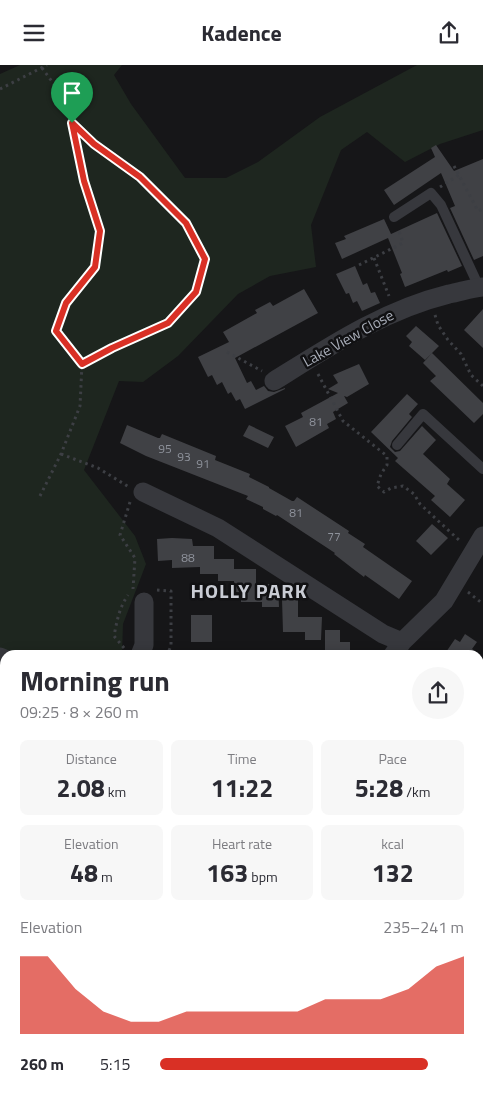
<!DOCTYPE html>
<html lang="en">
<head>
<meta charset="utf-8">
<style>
  :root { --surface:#fff; --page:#f7f7f7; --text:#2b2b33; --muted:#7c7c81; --accent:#d93025 }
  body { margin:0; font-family:"Titillium Web",sans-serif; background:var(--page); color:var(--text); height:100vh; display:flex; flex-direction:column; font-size:19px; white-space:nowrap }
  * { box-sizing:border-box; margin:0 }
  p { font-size:16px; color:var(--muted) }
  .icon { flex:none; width:28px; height:28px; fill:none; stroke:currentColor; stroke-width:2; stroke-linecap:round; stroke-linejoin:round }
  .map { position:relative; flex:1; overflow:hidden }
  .sheet { position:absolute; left:0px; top:585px; width:484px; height:444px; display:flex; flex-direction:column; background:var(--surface); border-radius:15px 15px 0 0; box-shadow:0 2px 12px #0003 }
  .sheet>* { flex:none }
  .pin { position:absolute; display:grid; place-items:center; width:42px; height:42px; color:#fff; margin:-51px -21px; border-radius:50% 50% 50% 0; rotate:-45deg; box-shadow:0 0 5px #0007 }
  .pin .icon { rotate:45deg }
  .round { display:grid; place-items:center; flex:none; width:52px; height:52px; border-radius:26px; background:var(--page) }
  .summary { display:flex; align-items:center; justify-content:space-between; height:85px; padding:0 20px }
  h1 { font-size:28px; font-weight:700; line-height:38px }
  .figures { display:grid; grid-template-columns:repeat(3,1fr); gap:8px; height:85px; padding:5px 20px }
  .figures div { display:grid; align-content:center; border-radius:8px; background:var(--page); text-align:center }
  .figures b { font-size:25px; font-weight:700 }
  .figures small { font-size:14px; font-weight:400 }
  .figures p { font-size:14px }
  .chart { height:140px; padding:10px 20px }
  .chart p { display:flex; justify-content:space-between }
  .chart svg { width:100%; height:90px; margin-top:5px; fill:var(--accent); opacity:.7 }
  ul { padding:0 20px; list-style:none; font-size:16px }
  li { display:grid; grid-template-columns:80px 60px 1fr; align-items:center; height:38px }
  li i { height:12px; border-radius:6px; background:var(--accent) }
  header { display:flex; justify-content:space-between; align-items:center; height:65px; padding:0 20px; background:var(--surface); font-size:22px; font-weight:700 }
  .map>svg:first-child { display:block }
</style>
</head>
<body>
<header><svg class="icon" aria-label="menu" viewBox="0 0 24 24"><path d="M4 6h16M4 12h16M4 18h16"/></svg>Kadence<svg class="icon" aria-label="share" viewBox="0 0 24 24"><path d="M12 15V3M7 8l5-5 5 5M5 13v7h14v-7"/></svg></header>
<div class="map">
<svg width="483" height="1028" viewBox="0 0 483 1028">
  <rect width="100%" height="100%" fill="#161618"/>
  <path fill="#1e261f" d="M20,0H122L114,10L131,39L185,113H226L258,97L320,52L417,0H483V65L440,79L405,97L367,67L341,85L311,160L316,202L270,211L238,229L178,291L143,317L119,316L84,405L135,471L146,499L123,559L122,590H10L0,585V9Z"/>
  <path fill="#404145" d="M436,80L454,106L483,94V191L474,195L450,143L455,141L441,108L394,140L384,125L435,92L431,83Z
    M437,148L462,201L448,207L447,205L405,222L400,209L402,208L388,173L342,194L335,178L346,174L344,171L384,154L391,169Z
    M355,201L363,220L367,218L371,228L375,227L380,238L362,246L357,236L353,238L349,228L346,229L336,209Z
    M304,224L318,248L235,293L247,318L251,316L256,325L264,321L268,326L274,327L285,323V324L245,344L240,334L236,336L231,327L228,329L222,317L217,320L212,310L208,312L198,292L229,277L223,267L257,248L255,245L270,237L273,241Z
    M483,244V283L464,265Z
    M416,261L439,281L425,295L409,281L412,277L406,271Z
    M432,288L483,338V349L474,358L430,316L436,311L423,298Z
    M359,299L369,319L347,332L344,331L348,338L333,347L336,354L327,359L329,363L296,382L285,361L303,352L301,348L338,328L328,324L338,318L333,310Z
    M407,329L418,339L409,349L412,352L392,376L390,382L395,387L400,386L422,361L436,375L423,389L450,414L447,419L465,435L450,452L431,435L435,431L395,396L398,393L371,367Z
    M127,360L158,373H160L162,369L216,391L215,395L250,409L249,412L269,422V423L292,436H294L297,432L349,466L348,468L365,479L363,482L412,516L399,534L365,510L364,512L352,503L334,489L335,488L277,450L276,451L263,444V442L246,434L248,431L146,391L120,378Z
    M249,360L274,372L268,383L243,371Z
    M432,459L448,473L431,490L416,476Z
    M172,473L192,474L193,481H214V494H234V516H218V509H200V502L172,503V495L158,496L157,474Z
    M234,504H256V519H278L279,542H262V537H241V527H234Z
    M282,534H298V552H322L321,575H305V567H283Z
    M191,550H212V577H191Z
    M325,565H340V577H350V590H338V587H325Z
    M465,569L477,577L472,584L481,590H444L455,574L460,577Z"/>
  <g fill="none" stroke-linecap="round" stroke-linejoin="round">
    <path stroke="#3d3f44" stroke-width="3" stroke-dasharray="2.5 4" stroke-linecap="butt" d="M0,24L47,0
      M72,58L94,79L140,111L186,158L205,194L196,227L168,258L112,283L82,299
      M454,101L478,146L483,144
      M440,122L459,110
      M374,193L389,231
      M359,200L403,178L398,163
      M435,250L438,260L448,275L461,289L471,310L483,321
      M227,287L262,306
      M318,309L343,356L387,391V400L381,409L377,421L384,427L391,423L403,421L414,429L420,439L460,476
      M61,389L98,403L129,422
      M40,431L61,389L80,341L82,299L56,266L66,238L95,202L100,166L84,116L67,37L42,3
      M130,437L120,470L135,493L133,524
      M157,525L171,526V581L167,590
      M468,527L483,539
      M124,583L114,571C117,556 119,543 128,530
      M0,710L5,709
      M479,747L483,749
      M479,893L483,891
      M0,905L5,910
      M0,935L5,940
      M479,960L483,952
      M0,1009L5,1002
      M43,1024L50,1028
      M66,1028L70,1024"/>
    <path stroke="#37383d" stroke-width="10" d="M394,152L431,128L441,140L479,222
      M397,380L423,349L483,404
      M319,1024L321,1028"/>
    <path stroke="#37383d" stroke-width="19" d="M274,316C330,281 384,245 449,229C460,227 472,223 483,222
      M143,427L218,463L383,569L402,577
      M140,590L144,580V537
      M393,590L402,577L444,536L483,471
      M0,592L5,594
      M479,688L483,686
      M0,744L5,743
      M479,819L483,820
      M0,833L5,832
      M479,1009L483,1012
      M103,1028L107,1024
      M254,1028L262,1024"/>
  </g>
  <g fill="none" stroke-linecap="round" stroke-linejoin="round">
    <g stroke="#fff" stroke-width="10">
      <path id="route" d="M72,58L94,79L140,112L186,158L205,194L196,227L168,258L112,283L82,299L56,266L66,238L95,202L100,166L84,116Z"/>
    </g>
    <use href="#route" stroke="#d93025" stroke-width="6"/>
  </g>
  <g text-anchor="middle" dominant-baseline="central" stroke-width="5" stroke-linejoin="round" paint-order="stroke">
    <g font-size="12" fill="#8e929b">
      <text x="316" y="356">81</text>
      <text x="165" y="383">95</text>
      <text x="184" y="391">93</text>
      <text x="203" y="398">91</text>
      <text x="296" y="447">81</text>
      <text x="334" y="471">77</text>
      <text x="188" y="492">88</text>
    </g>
    <g font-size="15" fill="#a8adb8" stroke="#111113">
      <text transform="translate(348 273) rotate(-29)">Lake View Close</text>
    </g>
    <g font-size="20" font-weight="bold" letter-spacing="1" fill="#c9ccd4" stroke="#111113">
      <text x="249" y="525">HOLLY PARK</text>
    </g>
  </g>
</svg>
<div class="pin" style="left:72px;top:58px;background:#1e9e55"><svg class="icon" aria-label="arrive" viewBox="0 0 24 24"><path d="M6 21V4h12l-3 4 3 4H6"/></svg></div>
<section class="sheet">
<div class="summary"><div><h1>Morning run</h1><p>09:25 · 8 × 260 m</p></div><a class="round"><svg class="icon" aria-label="share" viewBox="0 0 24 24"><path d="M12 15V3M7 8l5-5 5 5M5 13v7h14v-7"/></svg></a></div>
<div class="figures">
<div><p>Distance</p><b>2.08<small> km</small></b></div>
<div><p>Time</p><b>11:22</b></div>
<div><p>Pace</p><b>5:28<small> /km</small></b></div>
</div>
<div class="figures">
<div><p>Elevation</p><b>48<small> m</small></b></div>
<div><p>Heart rate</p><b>163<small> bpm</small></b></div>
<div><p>kcal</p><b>132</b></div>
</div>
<div class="chart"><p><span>Elevation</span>235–241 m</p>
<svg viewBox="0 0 160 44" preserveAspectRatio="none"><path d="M0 44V6L10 6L20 22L30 33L40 38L50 38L60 33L70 33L80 33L90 33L100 33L110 27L120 27L130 27L140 22L150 11L160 6V44z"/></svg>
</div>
<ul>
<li><b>260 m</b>5:15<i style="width:88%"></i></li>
</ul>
</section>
</div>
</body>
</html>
